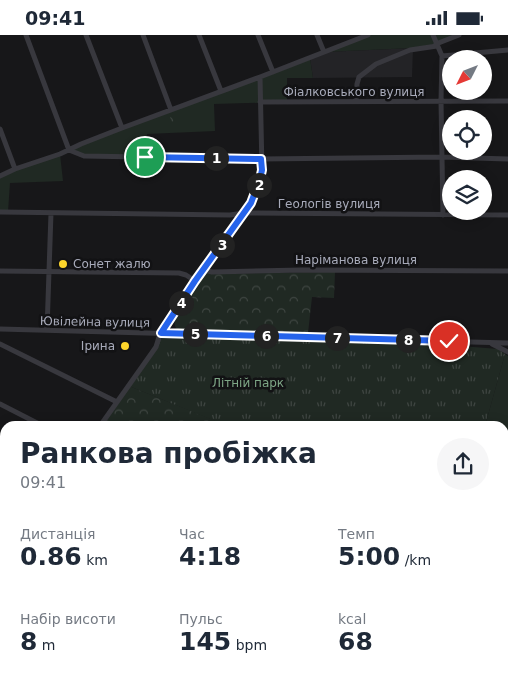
<!DOCTYPE html>
<html lang="uk">
<head>
<meta charset="utf-8">
<style>
  :root { --surface:#fff; --page:#f6f6f7; --text:#1f2937; --muted:#747a83 }
  body { margin:0; font-family:"DejaVu Sans",sans-serif; background:var(--page); color:var(--text); height:100vh; display:flex; flex-direction:column; font-size:19px; white-space:nowrap }
  * { box-sizing:border-box; margin:0 }
  p { font-size:16px; color:var(--muted) }
  .icon { flex:none; width:28px; height:28px; fill:none; stroke:currentColor; stroke-width:2; stroke-linecap:round; stroke-linejoin:round }
  .map { position:relative; flex:1; overflow:hidden }
  .side { position:absolute; left:0px; top:386px; width:509px; height:266px; display:flex; flex-direction:column; background:var(--surface); border-radius:15px 15px 0 0; box-shadow:0 2px 12px #0003 }
  .side>* { flex:none }
  .needle { width:32px; rotate:228deg }
  .tools { position:absolute; left:442px; top:15px; display:grid; gap:10px }
  .tools a { display:grid; place-items:center; width:50px; height:50px; border-radius:50%; background:var(--surface); box-shadow:0 2px 12px #0003; font-size:25px }
  .pin { position:absolute; display:grid; place-items:center; width:42px; height:42px; color:#fff; margin:-21px; border:2px solid #fff; border-radius:50%; box-shadow:0 1px 5px #0007 }
  .km { position:absolute; width:25px; height:25px; margin:-12px; border-radius:50%; background:#222; color:#fff; font-size:14px; line-height:25px; text-align:center }
  .round { display:grid; place-items:center; flex:none; width:52px; height:52px; border-radius:26px; background:var(--page) }
  .headline { display:flex; align-items:center; justify-content:space-between; height:85px; padding:0 20px }
  h1 { font-size:28px; font-weight:700; line-height:38px }
  .figures { display:grid; grid-template-columns:repeat(3,1fr); gap:8px; height:85px; padding:5px 20px }
  .figures div { display:grid; align-content:center }
  .figures b { font-size:25px; font-weight:700 }
  .figures small { font-size:14px; font-weight:400 }
  .figures p { font-size:14px }
  .status { display:flex; justify-content:space-between; align-items:center; height:35px; padding:0 25px; background:var(--surface); direction:ltr }
  .status svg { height:14px; fill:currentColor }
  .map>svg:first-child { display:block }
</style>
</head>
<body>
<div class="status"><b>09:41</b><svg viewBox="0 0 49 12"><path d="M0 12V9h3v3zM5 12V6h3v6zM10 12V3h3v9zM15 12V0h3v12zM26 1h20v11H26zM47 4h2v5h-2z"/></svg></div>
<div class="map">
<svg width="508" height="652" viewBox="0 0 508 652">
  <defs>
    <pattern id="forest-crowns" width="20" height="18" patternUnits="userSpaceOnUse" patternTransform="scale(1.25)"><rect width="20" height="18" fill="#202923"/><path d="M2 6a3 3 0 1 1 6 0M12 15a3 3 0 1 1 6 0" fill="none" stroke="#3e4541"/></pattern>
    <pattern id="park-tufts" width="24" height="20" patternUnits="userSpaceOnUse" patternTransform="scale(1.25)"><rect width="24" height="20" fill="#202923"/><path d="M3 7l-1-3M5 7V3M7 7l1-3M15 17l-1-3M17 17v-4M19 17l1-3" fill="none" stroke="#3e4541"/></pattern>
  </defs>
  <rect width="100%" height="100%" fill="#171719"/>
  <path fill="#232326" d="M413,13L412,42L313,43L310,23L324,17Z"/>
  <path fill="#202923" d="M368,0H459L436,9L413,13L324,17Z
    M310,23L313,43H287V67L214,69L215,96L147,99L145,122L84,121L69,115Z
    M60,119L63,146L10,148L8,177H0V141Z
    M505,319L508,321V469L506,480L504,479V391H485Z"/>
  <path fill="url(#forest-crowns)" d="M181,78L182,90L171,91L170,79Z
    M206,237L211,239L335,237L334,263L312,262L308,298L178,296L175,291L174,285Z
    M129,351L216,386L213,391H101Z"/>
  <path fill="url(#park-tufts)" d="M159,302L448,310L498,314L505,319L485,391H213L215,386L129,351Z"/>
  <g fill="none" stroke-linecap="round" stroke-linejoin="round">
    <path stroke="#38383e" stroke-width="5" d="M26,0L69,115L84,121L261,124L441,122L508,124
      M86,0L122,93
      M143,0L171,75
      M199,0L221,56
      M258,0L273,37
      M317,0L324,17
      M433,0L442,21L441,66L443,180
      M436,9L459,0
      M442,21L508,15
      M260,67L508,66
      M356,67L357,49L359,42L376,29L410,15L437,11
      M0,94L15,134
      M0,141L15,134L60,119L81,109L122,93L260,42L368,0
      M0,177L230,180L244,178L508,180
      M204,235L212,237L302,235L508,236
      M0,236L179,238L186,240L195,246
      M0,294L508,308
      M47,295L51,178
      M0,309L117,367
      M492,309L508,317
      M0,369L43,391
      M100,391L156,312L159,302L195,246L251,168L258,153L262,135L260,42
      M0,460L5,463
      M504,479L508,480
      M0,576L5,579
      M504,596L508,598
      M134,648L143,652
      M397,648L405,652
      M15,652L18,648
      M259,652L261,648
      M443,652L446,648"/>
  </g>
  <g fill="none" stroke-linecap="round" stroke-linejoin="round">
    <g stroke="#fff" stroke-width="10">
      <path id="route" d="M145,122L256,124H261L262,135L260,144L251,168L195,246L161,298L449,306"/>
    </g>
    <use href="#route" stroke="#2563eb" stroke-width="6"/>
  </g>
  <g fill="#fdd52b" stroke="#121214" stroke-width="2">
    <circle cx="63" cy="229" r="5"/>
    <circle cx="125" cy="311" r="5"/>
  </g>
  <g text-anchor="middle" dominant-baseline="central" stroke-width="5" stroke-linejoin="round" paint-order="stroke">
    <g font-size="12" fill="#a8abba" stroke="#121214">
      <text x="354" y="57">Фіалковського вулиця</text>
      <text x="329" y="169">Геологів вулиця</text>
      <text x="356" y="225">Наріманова вулиця</text>
      <text transform="translate(95 287) rotate(1)">Ювілейна вулиця</text>
    </g>
    <g font-size="12" fill="#a8abba" stroke="#121214" text-anchor="start">
      <text x="73" y="229">Сонет жалю</text>
      <text x="115" y="311" text-anchor="end">Ірина</text>
    </g>
    <g font-size="12" fill="#7ea686" stroke="#121214">
      <text x="248" y="348">Літній парк</text>
    </g>
  </g>
</svg>
<div class="tools">
<a><svg class="needle" viewBox="-14 -14 28 28"><path d="M0-13l5 13h-10z" fill="#e53935"/><path d="M0 13l5-13h-10z" fill="#747a83"/></svg></a>
<a><svg class="icon" aria-label="locate" viewBox="0 0 24 24"><circle cx="12" cy="12" r="6"/><path d="M12 2v4M12 18v4M2 12h4M18 12h4"/></svg></a>
<a><svg class="icon" aria-label="layers" viewBox="0 0 24 24"><path d="M12 4l9 5-9 5-9-5zM3 14l9 5 9-5"/></svg></a>
</div>
<div class="pin" style="left:145px;top:122px;background:#1e9e55"><svg class="icon" aria-label="arrive" viewBox="0 0 24 24"><path d="M6 21V4h12l-3 4 3 4H6"/></svg></div>
<div class="pin" style="left:449px;top:306px;background:#d93025"><svg class="icon" aria-label="check" viewBox="0 0 24 24"><path d="M5 12l5 5 9-10"/></svg></div>
<b class="km" style="left:216px;top:123px">1</b>
<b class="km" style="left:259px;top:150px">2</b>
<b class="km" style="left:222px;top:210px">3</b>
<b class="km" style="left:181px;top:268px">4</b>
<b class="km" style="left:195px;top:299px">5</b>
<b class="km" style="left:266px;top:301px">6</b>
<b class="km" style="left:337px;top:303px">7</b>
<b class="km" style="left:408px;top:305px">8</b>
<section class="side">
<div class="headline"><div><h1>Ранкова пробіжка</h1><p>09:41</p></div><a class="round"><svg class="icon" aria-label="share" viewBox="0 0 24 24"><path d="M12 15V3M7 8l5-5 5 5M5 13v7h14v-7"/></svg></a></div>
<div class="figures">
<div><p>Дистанція</p><b>0.86<small> km</small></b></div>
<div><p>Час</p><b>4:18</b></div>
<div><p>Темп</p><b>5:00<small> /km</small></b></div>
</div>
<div class="figures">
<div><p>Набір висоти</p><b>8<small> m</small></b></div>
<div><p>Пульс</p><b>145<small> bpm</small></b></div>
<div><p>kcal</p><b>68</b></div>
</div>
</section>
</div>
</body>
</html>
